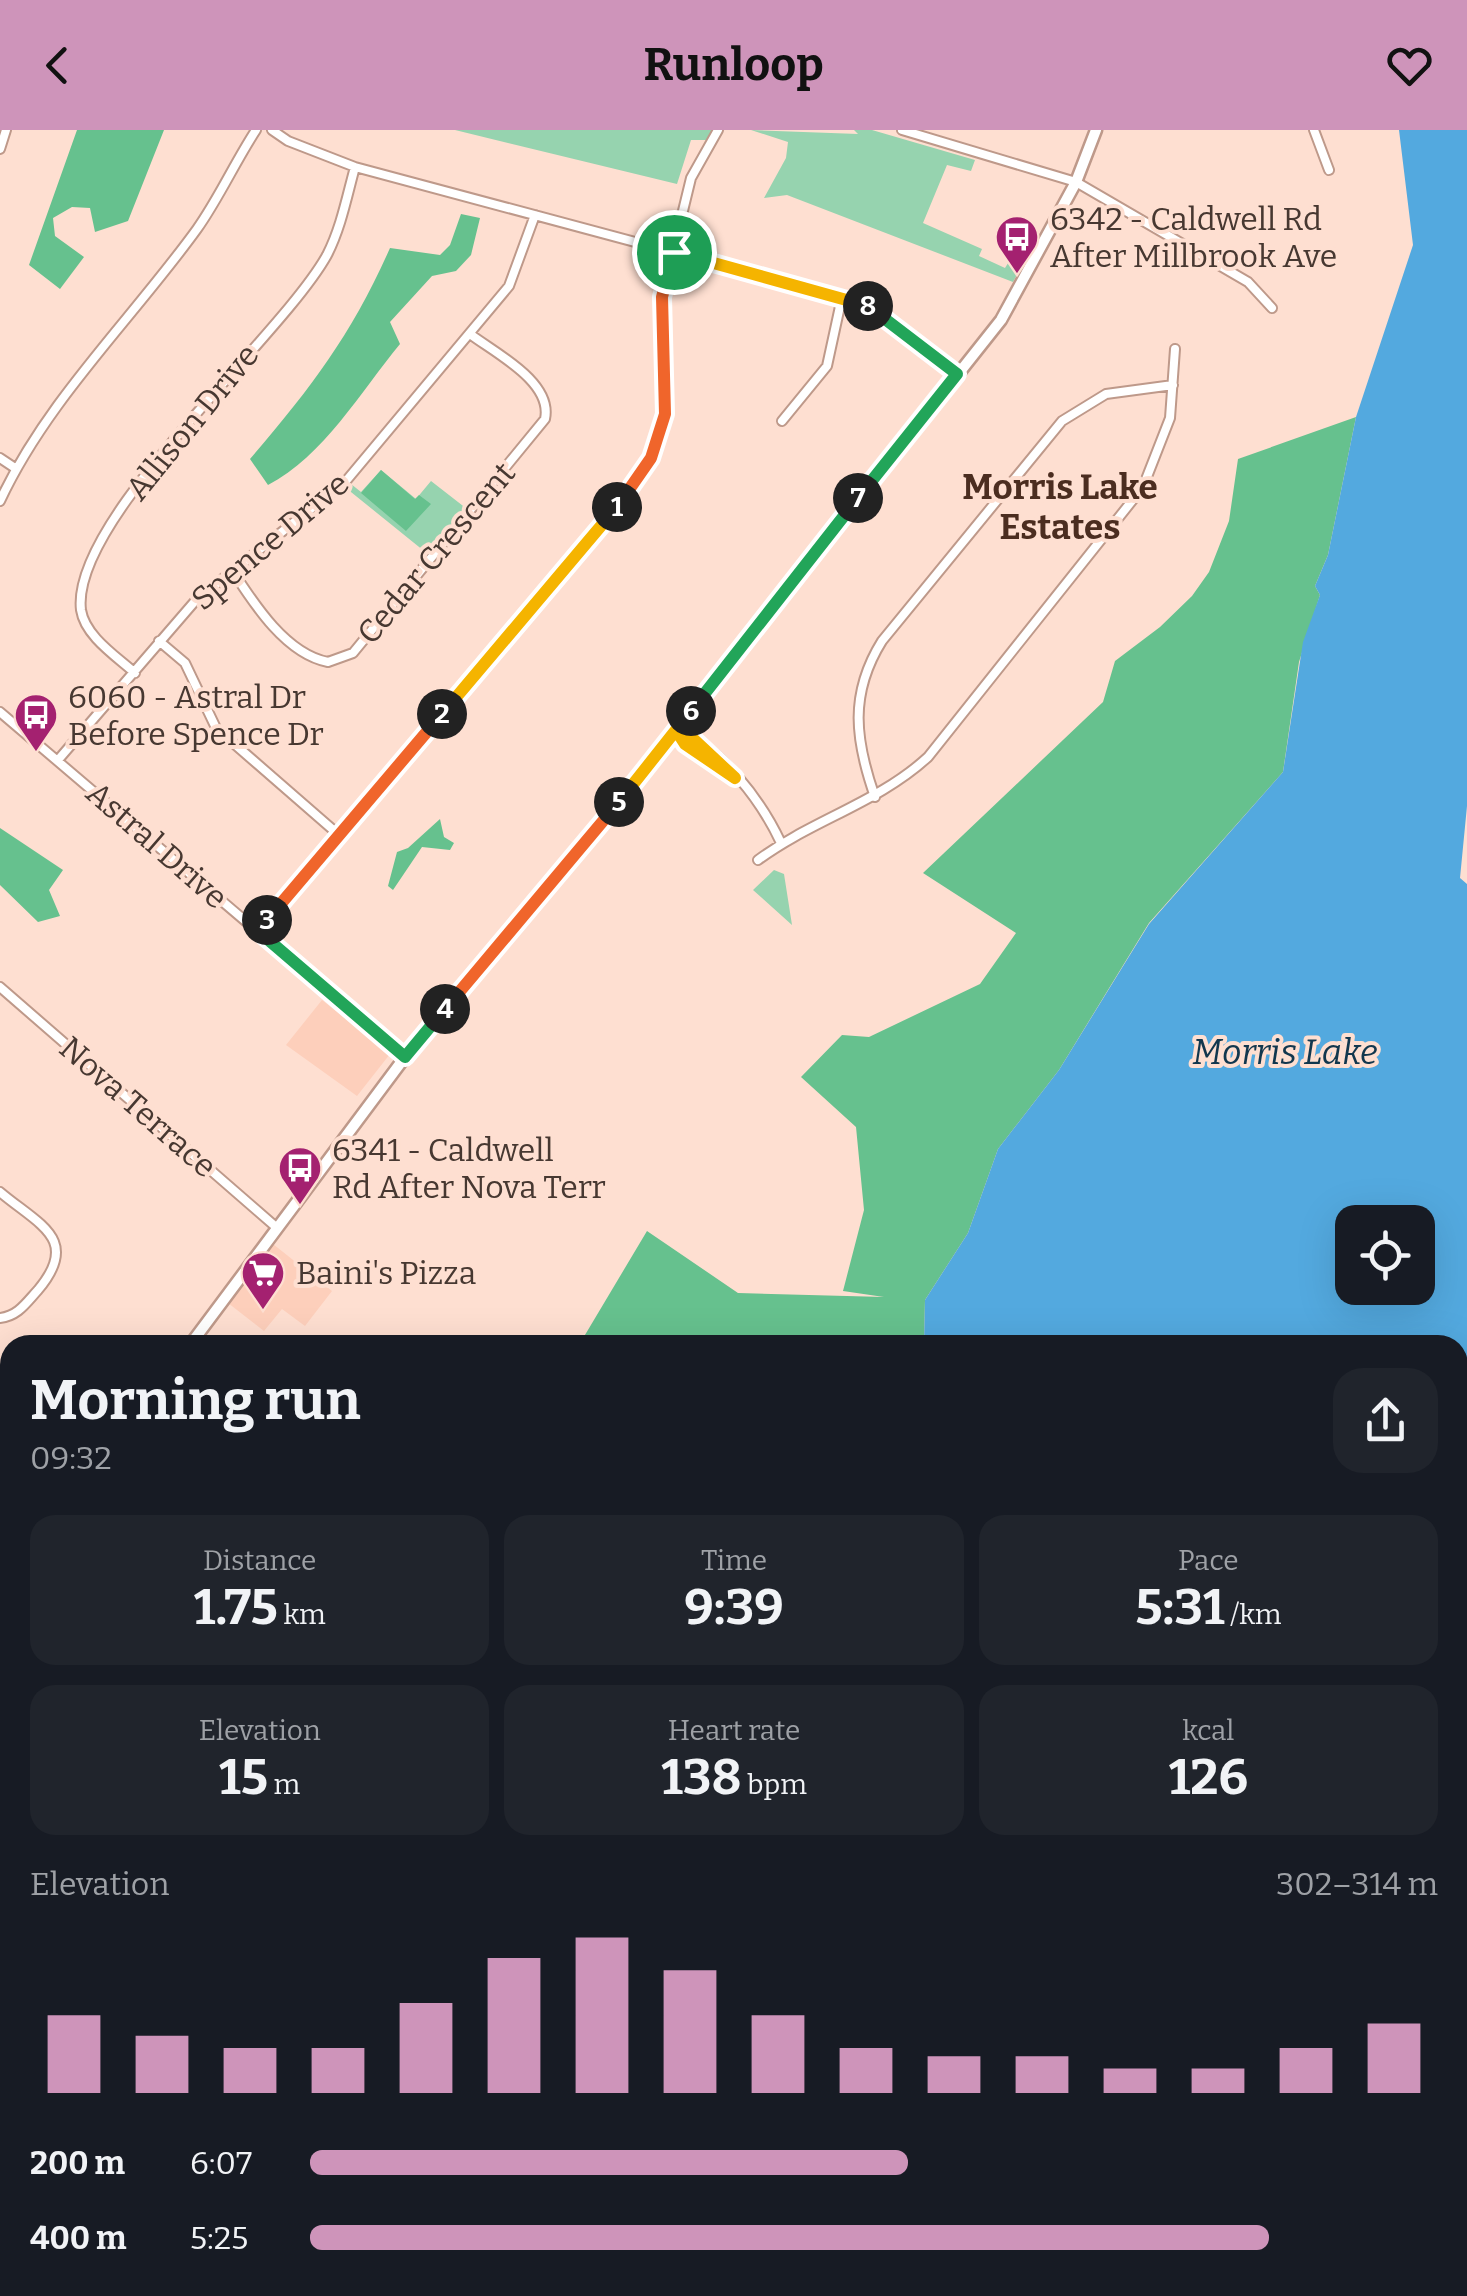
<!DOCTYPE html>
<html lang="en">
<head>
<meta charset="utf-8">
<style>
  :root { --surface:#171b24; --page:#20242c; --text:#f1f3f6; --muted:#9ea1a6; --accent:#ce94ba }
  body { margin:0; font-family:Bitter,serif; background:var(--page); color:var(--text); height:100vh; display:flex; flex-direction:column; font-size:38px; white-space:nowrap }
  * { box-sizing:border-box; margin:0 }
  p { font-size:32px; color:var(--muted) }
  .icon { flex:none; width:55px; height:55px; fill:none; stroke:currentColor; stroke-width:2; stroke-linecap:round; stroke-linejoin:round }
  .map { position:relative; flex:1; overflow:hidden }
  .drawer { position:absolute; left:0px; top:1205px; width:1468px; height:962px; display:flex; flex-direction:column; background:var(--surface); border-radius:30px 30px 0 0; box-shadow:0 10px 40px #0002 }
  .drawer>* { flex:none }
  .buttons { position:absolute; left:1335px; top:1075px; display:grid; gap:20px }
  .buttons a { display:grid; place-items:center; width:100px; height:100px; border-radius:20px; background:var(--surface); box-shadow:0 10px 40px #0002; font-size:50px }
  .pin { position:absolute; display:grid; place-items:center; width:85px; height:85px; color:#fff; margin:-42px; border:5px solid #fff; border-radius:50%; box-shadow:0 2px 10px #0007 }
  .km { position:absolute; width:50px; height:50px; margin:-25px; border-radius:50%; background:#222; color:#fff; font-size:28px; line-height:50px; text-align:center }
  .round { display:grid; place-items:center; flex:none; width:105px; height:105px; border-radius:30px; background:var(--page) }
  .summary { display:flex; align-items:center; justify-content:space-between; height:170px; padding:0 30px }
  h1 { font-size:55px; font-weight:700; line-height:75px }
  .stats { display:grid; grid-template-columns:repeat(3,1fr); gap:15px; height:170px; padding:10px 30px }
  .stats div { display:grid; align-content:center; border-radius:25px; background:var(--page); text-align:center }
  .stats b { font-size:50px; font-weight:700 }
  .stats small { font-size:28px; font-weight:400 }
  .stats p { font-size:28px }
  .chart { height:280px; padding:20px 30px }
  .chart p { display:flex; justify-content:space-between }
  .chart svg { width:100%; height:180px; margin-top:10px; stroke:var(--accent); stroke-width:6 }
  ul { padding:0 30px; list-style:none; font-size:32px }
  li { display:grid; grid-template-columns:160px 120px 1fr; align-items:center; height:75px }
  li i { height:25px; border-radius:12px; background:var(--accent) }
  header { display:flex; justify-content:space-between; align-items:center; height:130px; padding:0 30px; background:var(--accent); color:#111; font-size:45px; font-weight:700 }
  .map>svg:first-child { display:block }
</style>
</head>
<body>
<header><svg class="icon" aria-label="back" viewBox="0 0 24 24"><path d="M15 5l-7 7 7 7"/></svg>Runloop<svg class="icon" aria-label="heart" viewBox="0 0 24 24"><path d="M12 20l-8-8c-3-5 5-10 8-4 3-6 11-1 8 4z"/></svg></header>
<div class="map">
<svg width="1467" height="2166" viewBox="0 0 1467 2166">
  <rect width="100%" height="100%" fill="#fedfd1"/>
  <path fill="#fdcfbb" d="M322,870L390,924L357,966L286,915Z
    M273,1114L332,1161L305,1196L282,1179L264,1201L228,1173Z"/>
  <path fill="#96d3af" d="M455,0H715L711,10H691L677,54Z
    M751,0L858,4L854,0H872L975,30L971,41L947,35L923,93L982,119L979,126L1005,138L1010,130L1021,137L1013,152L787,65L764,68L786,28L788,12Z
    M381,340L416,369L431,351L467,379L429,425L346,358L351,354L361,362Z
    M774,740L784,744L792,795L753,760Z
    M46,2158H217L213,2166H58Z"/>
  <path fill="#66c18e" d="M77,0H164L128,91L95,102L90,78L72,77L53,88L55,106L84,127L60,159L29,135Z
    M461,84L480,88L471,125L456,141L432,146L390,192L400,214C361,261 323,327 268,355L250,329C311,258 352,204 390,118L440,125L450,115Z
    M1356,287L1328,425L1315,456L1320,465L1299,532L1283,642L1149,793L1059,940L998,1019L968,1103L925,1170L924,1215H579L647,1101L738,1163L884,1167L843,1161L864,1080L856,997L801,947L842,905L869,907L980,854L1016,803L923,743L1103,572L1115,531L1160,497L1192,466L1209,442L1229,391L1238,329Z
    M381,340L415,369L419,365L431,374L406,401L361,363Z
    M440,689L444,707L454,713L450,720L422,717L393,760L388,756L397,722L408,718Z
    M0,698L63,740L49,760L60,786L38,792L0,755Z
    M1467,2056V2166H1364L1372,2158H1458V2067Z"/>
  <path fill="#53a9df" fill-rule="evenodd" d="M1399,0H1467V676L1460,748L1467,754V2058L1458,2068V1215H924L925,1170L968,1103L998,1019L1059,940L1149,794L1283,642L1303,512L1320,465L1315,456L1328,425L1356,287L1413,115ZM1352,1092H1418V1158H1352Z
    M625,2158H1372L1364,2166H621Z"/>
  <g fill="none" stroke-linecap="round" stroke-linejoin="round">
    <g stroke="#be998a" stroke-width="12">
      <path id="street" d="M272,0L288,11L355,37L859,172L882,184L957,244
        M902,0L1076,52L1248,152L1272,178
        M1314,0L1329,40
        M0,19L6,0
        M782,291L827,236L842,167
        M0,328L15,338
        M0,371C47,270 132,189 197,99C219,68 235,32 256,0
        M232,440C254,474 286,524 328,532L353,523L545,289C553,252 495,223 470,204
        M159,511L185,533L216,598L339,705
        M135,543C116,526 85,506 81,480C70,389 281,208 327,125C341,98 347,66 355,37
        M0,582L405,927
        M677,600C722,619 761,670 781,713
        M677,600L685,614L735,648
        M58,630L196,470L346,351L509,156L535,85
        M875,667C855,610 849,564 882,511L1062,291L1106,264L1173,255
        M758,730C812,690 878,673 928,627L1143,357L1170,288L1175,219
        M258,801L639,349L659,307L665,284L662,167L691,48L718,0
        M0,857L276,1097
        M0,1062C39,1095 81,1109 38,1160C26,1173 18,1186 0,1188
        M0,1739L10,1723
        M0,1875L10,1876
        M0,2004L10,2010
        M280,2166L284,2158
        M472,2166L474,2158"/>
    </g>
    <g stroke="#be998a" stroke-width="15">
      <path id="secondary" d="M190,1215L405,927L614,678L1001,190L1076,52L1096,0
        M0,1480L10,1466"/>
    </g>
    <use href="#street" stroke="#fff" stroke-width="8"/>
    <use href="#secondary" stroke="#fff" stroke-width="10"/>
  </g>
  <g fill="none" stroke-linecap="round" stroke-linejoin="round">
    <g stroke="#fff" stroke-width="20">
      <path id="split-1" d="M617,377L651,328L665,284L662,167L674,122"/>
    </g>
    <g stroke="#fff" stroke-width="20">
      <path id="split-2" d="M442,584L617,377"/>
    </g>
    <g stroke="#fff" stroke-width="20">
      <path id="split-3" d="M267,790L442,584"/>
    </g>
    <g stroke="#fff" stroke-width="20">
      <path id="split-4" d="M267,790L258,801L405,927L445,879"/>
    </g>
    <g stroke="#fff" stroke-width="20">
      <path id="split-5" d="M445,879L619,672"/>
    </g>
    <g stroke="#fff" stroke-width="20">
      <path id="split-6" d="M619,672L676,600L690,606L735,648L685,614L676,600L691,581"/>
    </g>
    <g stroke="#fff" stroke-width="20">
      <path id="split-7" d="M691,581L858,368"/>
    </g>
    <g stroke="#fff" stroke-width="20">
      <path id="split-8" d="M858,368L957,244L868,176"/>
    </g>
    <g stroke="#fff" stroke-width="20">
      <path id="split-9" d="M674,122L868,176"/>
    </g>
    <use href="#split-1" stroke="#f0652b" stroke-width="12"/>
    <use href="#split-2" stroke="#f5b400" stroke-width="12"/>
    <use href="#split-3" stroke="#f0652b" stroke-width="12"/>
    <use href="#split-4" stroke="#22a559" stroke-width="12"/>
    <use href="#split-5" stroke="#f0652b" stroke-width="12"/>
    <use href="#split-6" stroke="#f5b400" stroke-width="12"/>
    <use href="#split-7" stroke="#22a559" stroke-width="12"/>
    <use href="#split-8" stroke="#22a559" stroke-width="12"/>
    <use href="#split-9" stroke="#f5b400" stroke-width="12"/>
  </g>
  <defs>
    <g id="bus-pin" transform="scale(2.25)"><path d="M0 17L-7.5 6A9.5 9.5 0 1 1 7.5 6Z" fill="#a42170" stroke="#fedfd1"/><path d="M-5-6H5V4H4V6H2V4H-2V6H-4V4H-5ZM-3.5-4V0h7V-4ZM-3.5 1.2v1.5H-2V1.2ZM2 1.2v1.5H3.5V1.2Z" fill="#fff"/></g>
    <g id="supermarket-pin" transform="scale(2.25)"><path d="M0 17L-7.5 6A9.5 9.5 0 1 1 7.5 6Z" fill="#a42170" stroke="#fedfd1"/><path d="M-6-5.5h2.5l.6 2H6L4.5 2H-2.5L-4.4-4H-6ZM-1.5 3.2a1.3 1.3 0 1 0 .1 0ZM3 3.2a1.3 1.3 0 1 0 .1 0Z" fill="#fff"/></g>
  </defs>
  <g fill-rule="evenodd">
    <use href="#bus-pin" x="1017" y="107"/>
    <use href="#bus-pin" x="36" y="585"/>
    <use href="#bus-pin" x="300" y="1038"/>
    <use href="#supermarket-pin" x="263" y="1143"/>
  </g>
  <g text-anchor="middle" dominant-baseline="central" stroke-width="8" stroke-linejoin="round" paint-order="stroke">
    <g font-size="32" fill="#473831" stroke="#fedfd1" text-anchor="start">
      <text x="1050" y="89">6342 - Caldwell Rd<tspan x="1050" dy="37">After Millbrook Ave</tspan></text>
      <text x="68" y="567">6060 - Astral Dr<tspan x="68" dy="37">Before Spence Dr</tspan></text>
      <text x="332" y="1020">6341 - Caldwell<tspan x="332" dy="37">Rd After Nova Terr</tspan></text>
      <text x="296" y="1143">Baini's Pizza</text>
    </g>
    <g font-size="32" fill="#473831" stroke="#fedfd1">
      <text transform="translate(192 292) rotate(-51)">Allison Drive</text>
      <text transform="translate(270 411) rotate(-40)">Spence Drive</text>
      <text transform="translate(436 423) rotate(-50)">Cedar Crescent</text>
      <text transform="translate(157 715) rotate(41)">Astral Drive</text>
      <text transform="translate(138 977) rotate(41)">Nova Terrace</text>
    </g>
    <g font-size="35" font-weight="bold" fill="#4b2d20" stroke="#fedfd1">
      <text x="1060" y="357">Morris Lake<tspan x="1060" dy="40">Estates</tspan></text>
    </g>
    <g font-size="35" font-style="italic" fill="#12374e" stroke="#fedfd1">
      <text x="1285" y="922">Morris Lake</text>
    </g>
  </g>
</svg>
<div class="buttons">
<a><svg class="icon" aria-label="locate" viewBox="0 0 24 24"><circle cx="12" cy="12" r="6"/><path d="M12 2v4M12 18v4M2 12h4M18 12h4"/></svg></a>
</div>
<div class="pin" style="left:674px;top:122px;background:#1e9e55"><svg class="icon" aria-label="arrive" viewBox="0 0 24 24"><path d="M6 21V4h12l-3 4 3 4H6"/></svg></div>
<b class="km" style="left:617px;top:377px">1</b>
<b class="km" style="left:442px;top:584px">2</b>
<b class="km" style="left:267px;top:790px">3</b>
<b class="km" style="left:445px;top:879px">4</b>
<b class="km" style="left:619px;top:672px">5</b>
<b class="km" style="left:691px;top:581px">6</b>
<b class="km" style="left:858px;top:368px">7</b>
<b class="km" style="left:868px;top:176px">8</b>
<section class="drawer">
<div class="summary"><div><h1>Morning run</h1><p>09:32</p></div><a class="round"><svg class="icon" aria-label="share" viewBox="0 0 24 24"><path d="M12 15V3M7 8l5-5 5 5M5 13v7h14v-7"/></svg></a></div>
<div class="stats">
<div><p>Distance</p><b>1.75<small> km</small></b></div>
<div><p>Time</p><b>9:39</b></div>
<div><p>Pace</p><b>5:31<small> /km</small></b></div>
</div>
<div class="stats">
<div><p>Elevation</p><b>15<small> m</small></b></div>
<div><p>Heart rate</p><b>138<small> bpm</small></b></div>
<div><p>kcal</p><b>126</b></div>
</div>
<div class="chart"><p><span>Elevation</span>302–314 m</p>
<svg viewBox="0 0 160 44" preserveAspectRatio="none"><path d="M5 44V25M15 44V30M25 44V33M35 44V33M45 44V22M55 44V11M65 44V6M75 44V14M85 44V25M95 44V33M105 44V35M115 44V35M125 44V38M135 44V38M145 44V33M155 44V27"/></svg>
</div>
<ul>
<li><b>200 m</b>6:07<i style="width:53%"></i></li>
<li><b>400 m</b>5:25<i style="width:85%"></i></li>
</ul>
</section>
</div>
</body>
</html>
